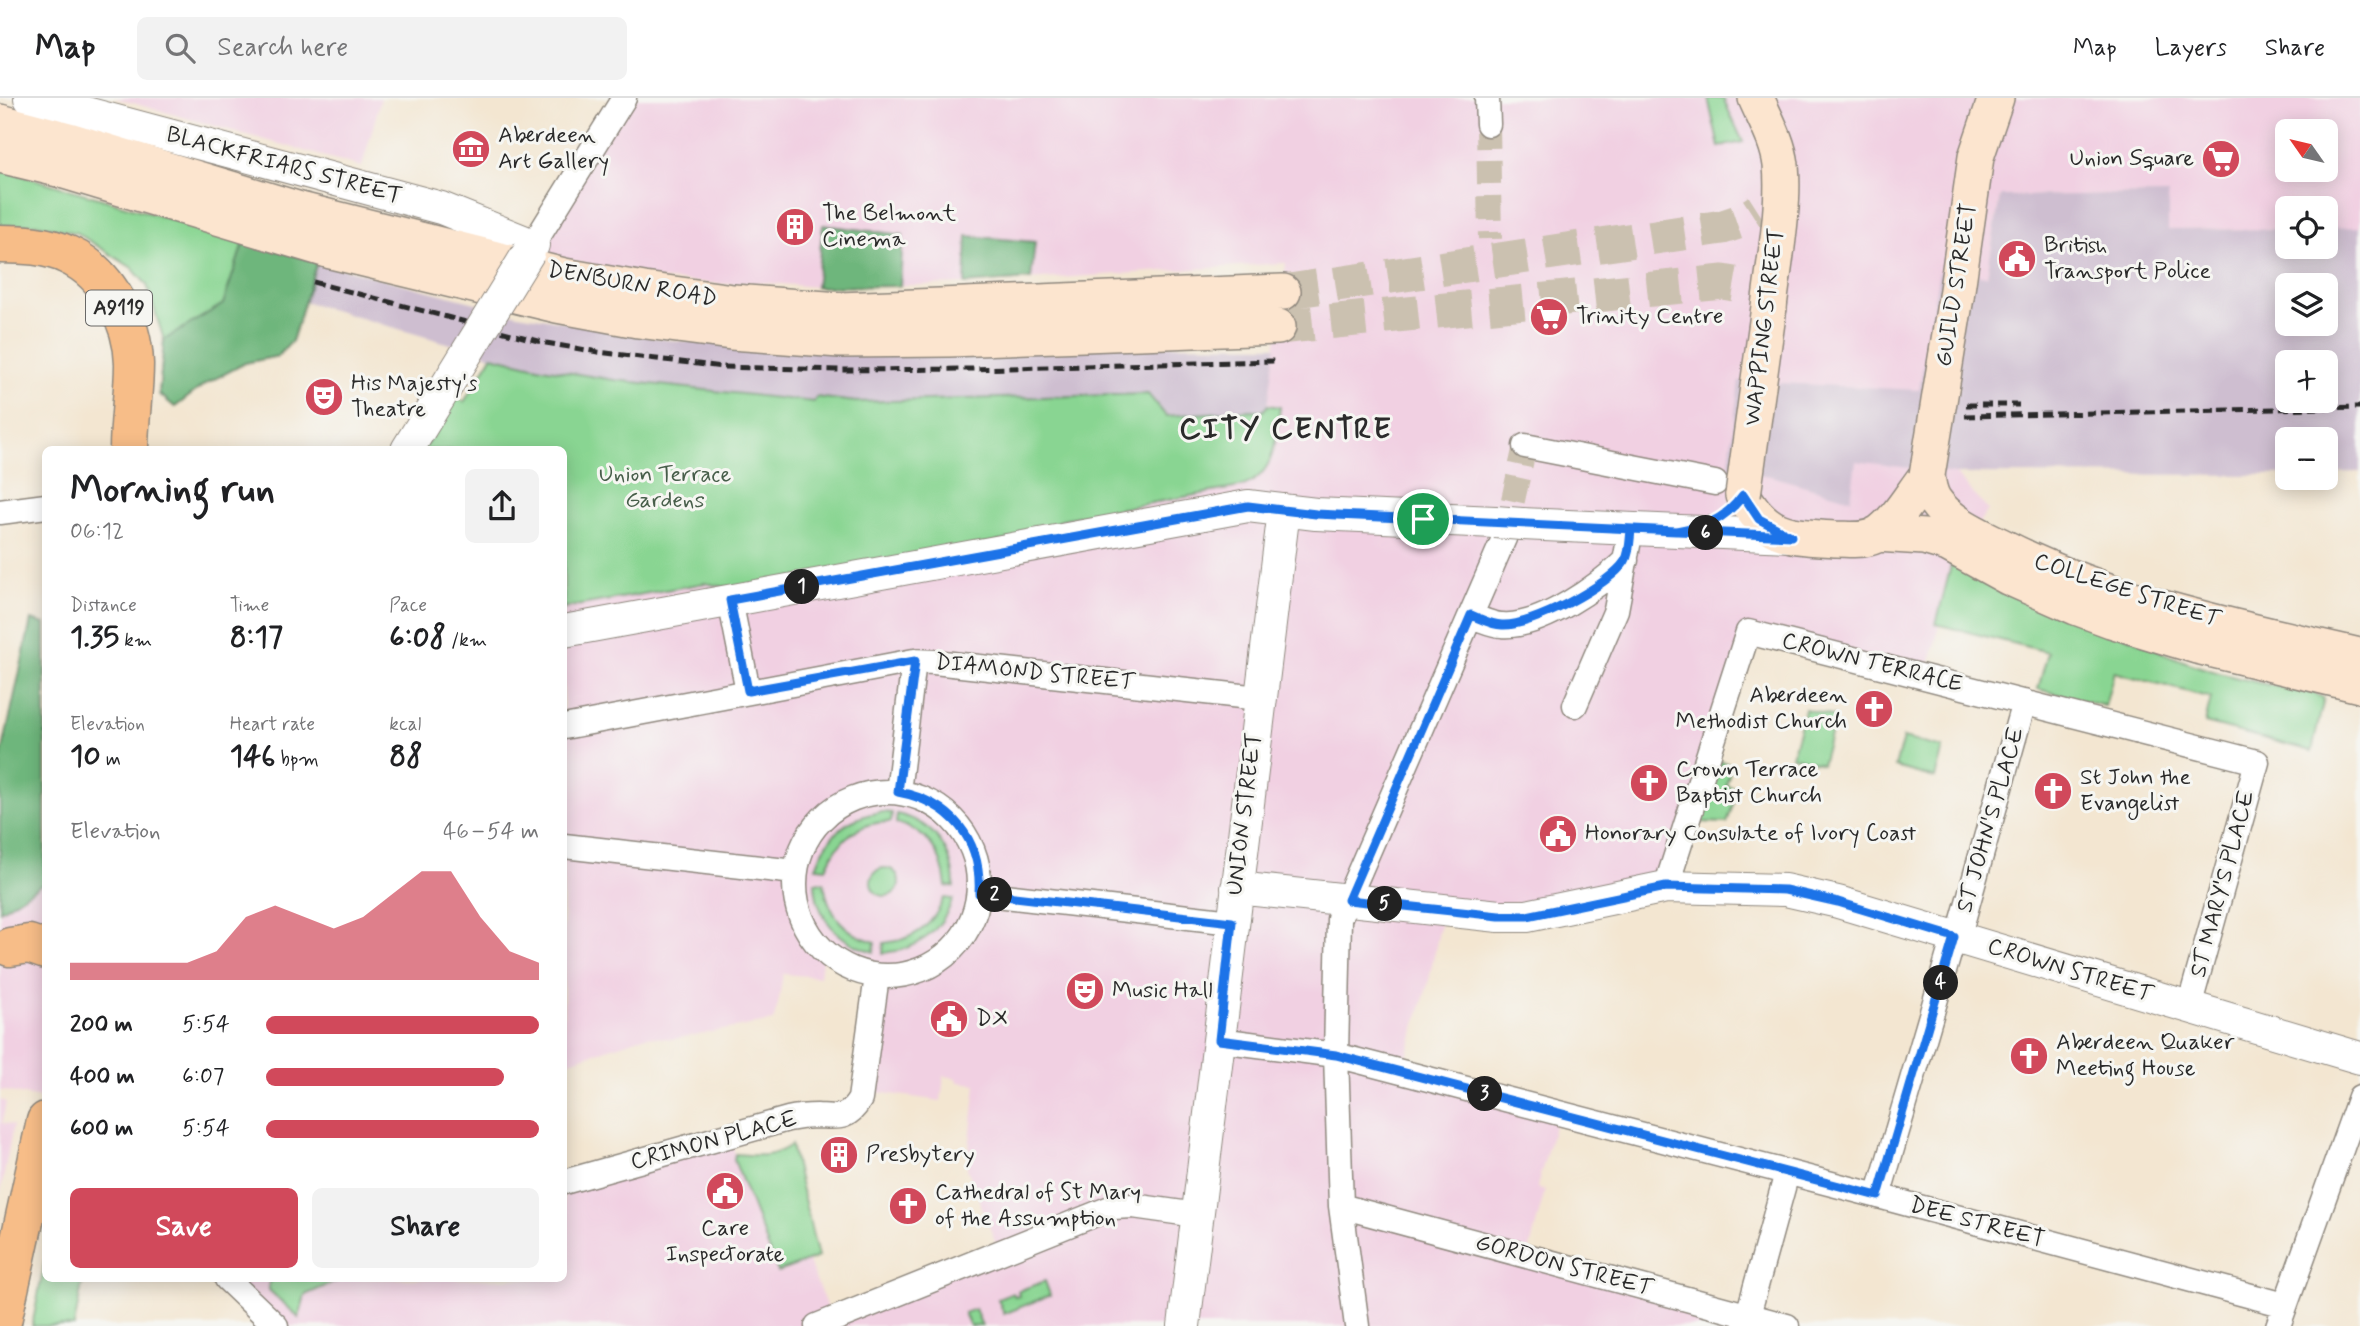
<!DOCTYPE html>
<html lang="en">
<head>
<meta charset="utf-8">
<style>
  :root { --surface:#fff; --page:#f2f2f2; --text:#202124; --muted:#757577; --line:#e0e0e0; --accent:#d1495b }
  body { margin:0; font-family:Mynerve,sans-serif; background:var(--page); color:var(--text); height:100vh; display:flex; flex-direction:column; font-size:26px; white-space:nowrap }
  * { box-sizing:border-box; margin:0 }
  p { font-size:23px; color:var(--muted) }
  .icon { flex:none; width:38px; height:38px; fill:none; stroke:currentColor; stroke-width:2; stroke-linecap:round; stroke-linejoin:round }
  .map { position:relative; flex:1; overflow:hidden }
  .side { position:absolute; left:42px; top:348px; width:525px; height:836px; display:flex; flex-direction:column; background:var(--surface); border-radius:10px; box-shadow:0 4px 18px #0003 }
  .side>* { flex:none }
  .needle { width:46px; rotate:304deg }
  .controls { position:absolute; left:2275px; top:21px; display:grid; gap:14px }
  .controls a { display:grid; place-items:center; width:63px; height:63px; border-radius:10px; background:var(--surface); box-shadow:0 4px 18px #0003; font-size:35px }
  .pin { position:absolute; display:grid; place-items:center; width:60px; height:60px; color:#fff; margin:-30px; border:4px solid #fff; border-radius:50%; box-shadow:0 2px 7px #0007 }
  .km { position:absolute; width:35px; height:35px; margin:-18px; border-radius:50%; background:#222; color:#fff; font-size:19px; line-height:35px; text-align:center }
  .round { display:grid; place-items:center; flex:none; width:74px; height:74px; border-radius:10px; background:var(--page) }
  .overview { display:flex; align-items:center; justify-content:space-between; height:119px; padding:0 28px }
  h1 { font-size:38px; font-weight:700; line-height:52px }
  .stats { display:grid; grid-template-columns:repeat(3,1fr); gap:10px; height:119px; padding:7px 28px }
  .stats div { display:grid; align-content:center }
  .stats b { font-size:30px; font-weight:700 }
  .stats small { font-size:19px; font-weight:400 }
  .stats p { font-size:19px }
  .chart { height:196px; padding:14px 28px }
  .chart p { display:flex; justify-content:space-between }
  .chart svg { width:100%; height:126px; margin-top:7px; fill:var(--accent); opacity:.7 }
  .cta { display:flex; gap:14px; margin-top:auto; padding:14px 28px }
  .cta a { flex:1; height:80px; border-radius:10px; background:var(--accent); color:#fff; font-size:28px; font-weight:700; line-height:80px; text-align:center }
  .cta a+a { background:var(--page); color:var(--text) }
  ul { padding:0 28px; list-style:none; font-size:23px }
  li { display:grid; grid-template-columns:112px 84px 1fr; align-items:center; height:52px }
  li i { height:18px; border-radius:9px; background:var(--accent) }
  header { display:flex; align-items:center; gap:42px; box-sizing:border-box; height:98px; padding:0 35px; background:var(--surface); border-bottom:2px solid var(--line) }
  header strong { font-size:33px }
  nav { display:flex; gap:38px; margin-inline-start:auto; font-size:24px }
  .search { width:490px; height:63px; background:var(--page); display:flex; align-items:center; gap:18px; box-sizing:border-box; padding:0 24px; border-radius:10px; color:var(--muted); font-size:26px }
  .map>svg:first-child { display:block }
</style>
</head>
<body>
<header>
<strong>Map</strong>
<div class="search"><svg class="icon" aria-label="search" viewBox="0 0 24 24"><circle cx="10" cy="10" r="6"/><path d="M15 15l6 6"/></svg>Search here</div>
<nav><a>Map</a><a>Layers</a><a>Share</a></nav>
</header>
<div class="map">
<svg width="2360" height="1228" viewBox="0 0 2360 1228">
  <rect width="100%" height="100%" fill="#f6f6f2"/>
  <filter id="ink" filterUnits="userSpaceOnUse"><feTurbulence type="fractalNoise" baseFrequency=".0143" numOctaves="2"/><feDisplacementMap in="SourceGraphic" scale="14" xChannelSelector="R" yChannelSelector="G"/><feConvolveMatrix kernelMatrix="1 2 1 2 8 2 1 2 1" color-interpolation-filters="sRGB"/></filter>
  <filter id="wash" filterUnits="userSpaceOnUse"><feTurbulence type="fractalNoise" baseFrequency=".00686" numOctaves="4" result="noise"/><feDisplacementMap in="SourceGraphic" scale="28" xChannelSelector="R" yChannelSelector="G"/><feGaussianBlur stdDeviation="1.57" result="paint"/><feColorMatrix in="noise" values="0 0 0 0 0 0 0 0 0 0 0 0 0 0 0 0 0 1.4 0 .05"/><feComposite in="paint" operator="in"/></filter>
  <g filter="url(#wash)">
    <rect width="100%" height="100%" fill="#f3e6d1"/>
    <path fill="#f1d0e2" fill-rule="evenodd" d="M115,0H381L362,69Z
      M624,0H2360V130H2326V110H2287V131L2168,132V96L2000,98L1955,375L1988,412L1952,465L1936,525L1940,527L1926,579L1748,534L1666,789L1443,813L1429,882L1404,968L1559,1010L1537,1089L1545,1092L1528,1158L1745,1228H276L237,1190L245,1181H564V1084L729,1038L735,1056L792,1123L832,1222L999,1154L967,1070L976,986L958,984L957,980L944,978L941,1003L862,992L865,876L845,869L823,854L820,879L783,876L778,906L773,923L673,941L646,938L564,965V510L705,485L734,491L1036,437L1063,421L1246,387L1264,374L1274,354L1280,309L1268,307L1286,165L965,186L816,189L757,184L725,186L653,181L541,155ZM2287,33H2326V72H2287Z
      M45,784V1001L0,992V813Z
      M0,1002L6,1004L2,1025L13,1027L0,1098Z"/>
    <path fill="#cebed0" fill-rule="evenodd" d="M2168,96V132L2287,131V149H2326V130L2360,129V374L2326,375V341H2287V377L1955,376L1856,363L1851,401L1771,378L1728,372L1739,283L1919,292L1939,173L1987,178L2000,98ZM2287,187H2326V226H2287ZM2287,264H2326V303H2287Z
      M317,164L518,216L675,243L1276,248L1268,307L1263,313L1166,318L1147,296L856,304L816,299L815,304L639,286L542,270L492,258L305,204Z"/>
    <path fill="#89d592" stroke="#5a805e" stroke-width="2" d="M1708,0H1723L1743,44L1719,49Z
      M0,71L317,164L292,243L278,258L245,265L205,286L175,309L159,296L164,242L147,187L132,170L77,135L36,126L0,128Z
      M492,258L542,270L614,282L814,304L816,299L856,304L1148,296L1166,318L1253,312L1263,313L1268,307L1280,309C1276,341 1276,378 1240,389L1063,421L1036,437L734,491L705,485L564,510V352H423L454,298L464,304Z
      M1952,464L2147,547C2198,573 2254,586 2311,594L2324,600L2312,653L2205,625L2211,600L2114,574L2105,608L2038,591L2048,554L1936,526Z
      M1805,611L1835,619L1822,666L1792,658Z
      M1903,640L1943,650L1935,680L1895,669Z
      M1720,663L1732,667L1726,687L1738,691L1727,725L1700,724Z
      M881,714L892,715L891,724C858,723 838,742 826,770L816,769C828,736 845,720 881,714Z
      M897,716C933,724 954,752 954,789L946,788C943,756 928,733 896,725Z
      M871 784a14 14 0 1 1 28 0a14 14 0 1 1-28 0Z
      M815,784L824,785C828,816 845,836 875,844L874,854C840,845 816,821 815,784Z
      M944,800L953,801C941,834 918,852 883,855L884,845C914,842 933,828 944,800Z
      M791,1047L818,1159L778,1174L734,1062L735,1056C758,1057 771,1061 791,1047Z
      M45,1162L46,1181H83L74,1228H32Z
      M272,1181H341L305,1197L299,1220L269,1192V1183Z
      M1045,1183L1050,1197L1004,1216L998,1201L1013,1195L1015,1199L1019,1198L1018,1193Z
      M975,1211L982,1228H970L964,1215Z"/>
    <path fill="#6eb67c" stroke="#4c7054" stroke-width="2" d="M823,127L903,137L900,188L816,189Z
      M967,138L1035,144L1031,181L965,186Z
      M244,143L317,164L292,243L278,258L245,265L205,286L175,309L159,296L164,242L223,206Z
      M31,522L45,526V784L0,813V664Z"/>
  </g>
  <g filter="url(#ink)">
    <g fill="none" stroke-linecap="round" stroke-linejoin="round">
      <path stroke="#cbc1b0" stroke-width="24" stroke-dasharray="24 12" stroke-linecap="butt" d="M1488,26L1490,141
        M1505,438L1525,348"/>
      <path stroke="#cbc1b0" stroke-width="35" stroke-dasharray="35 18" stroke-linecap="butt" d="M1283,194L1723,129L1744,122L1758,113
        M1278,229L1723,184L1740,187L1748,191"/>
      <g stroke="#8f887e" stroke-width="27">
        <path id="minor" d="M1487,0L1488,26
          M533,147L624,0
          M1525,348L1715,385
          M0,414L46,408
          M730,502L748,593
          M1471,518C1481,521 1492,527 1502,527C1541,530 1599,488 1626,462
          M1575,607L1616,512L1631,431
          M564,629L914,563L934,564L1259,600
          M795 786a92 92 0 1 1 184 0a92 92 0 1 1-184 0Z
          M898,694L914,563
          M564,748L795,774
          M1666,789L1748,534L2257,664L2189,909
          M979,795L1232,824
          M1958,840L2024,604
          M1219,942L1336,957L1878,1098L2285,1207
          M564,1084L788,1021C797,1019 807,1018 817,1018C838,1019 848,1022 860,1001L877,878
          M1878,1098L1954,839
          M1341,1108L1787,1228
          M227,1181L276,1228
          M817,1228L1113,1109L1133,1108L1197,1117
          M1357,1228L1341,1108L1336,957L1339,821L1505,438
          M1745,1228L1787,1075
          M2278,1228L2360,999"/>
      </g>
      <g stroke="#8f887e" stroke-width="34">
        <path id="tertiary" d="M30,0L441,110L533,147L529,154
          M407,352L444,292
          M1522,426L1791,438
          M564,533L1248,408L1316,416L1495,424
          M1237,790L1499,818H1527L1666,789L1785,792L1838,804L2360,960
          M1184,1228L1284,412"/>
      </g>
      <g stroke="#8f887e" stroke-width="38">
        <path id="secondary" d="M1756,0C1765,21 1778,43 1781,67C1785,110 1774,165 1769,209
          M0,24L72,43L300,112L564,178L644,192L733,204L840,212L1283,194
          M0,57L58,71L331,153L557,207L638,222L731,234L840,242L949,241L1278,229
          M1956,199L1976,59L1996,0
          M1927,377C1928,387 1929,394 1934,402C1949,424 1977,436 1999,447C2111,505 2238,530 2360,558
          M1743,397C1767,440 1791,438 1835,441C1850,441 1865,444 1878,436C1899,421 1911,397 1927,377
          M1877,436L1924,439L1948,446L2008,479L2076,509L2111,522L2197,548L2360,587"/>
      </g>
      <g stroke="#8f887e" stroke-width="41">
        <path id="primary" d="M0,146C23,146 47,147 68,157C108,175 133,224 134,266C134,295 129,323 129,352
          M10,849L29,846L46,852
          M1,1228L46,1023"/>
      </g>
      <use href="#minor" stroke="#fff" stroke-width="24"/>
      <use href="#tertiary" stroke="#fff" stroke-width="32"/>
      <use href="#secondary" stroke="#fce5cf" stroke-width="35"/>
      <use href="#primary" stroke="#f7bd88" stroke-width="38"/>
      <path stroke="#2b2b2b" stroke-width="5" stroke-dasharray="10 5" stroke-linecap="butt" d="M313,184L546,245L598,254L723,269L841,272L972,271L1274,263
        M1966,307H2019
        M1965,318L2360,309"/>
      <g stroke="#8f887e" stroke-width="34" stroke-linecap="butt">
        <path id="tertiary-bridge" d="M444,292L529,154
          M1495,424L1522,426"/>
      </g>
      <g stroke="#8f887e" stroke-width="38" stroke-linecap="butt">
        <path id="secondary-bridge" d="M1927,377L1956,199
          M1743,397L1769,209"/>
      </g>
      <use href="#tertiary-bridge" stroke="#fff" stroke-width="32"/>
      <use href="#secondary-bridge" stroke="#fce5cf" stroke-width="35"/>
    </g>
  </g>
  <g fill="none" stroke-linecap="round" stroke-linejoin="round" filter="url(#ink)">
    <g stroke="#fff" stroke-width="14">
      <path id="route" d="M1423,421L1316,416L1248,408L730,502L748,593L915,563L898,694C951,704 982,741 979,795L1232,824L1219,942L1336,957L1878,1098L1954,839L1838,804L1785,792L1666,789L1527,818H1499L1348,802L1471,517C1481,521 1492,527 1502,527C1531,529 1610,487 1625,463C1630,455 1630,440 1631,431L1791,438L1759,421L1743,397C1723,424 1707,427 1676,433L1423,421"/>
    </g>
    <use href="#route" stroke="#1a73e8" stroke-width="9"/>
  </g>
  <defs>
    <g id="museum-disc" transform="scale(2.0125)"><circle r="9.5" fill="#d1495b" stroke="#f6f6f2"/><path d="M0-6L6-3V-2H-6V-3ZM-5-1h2V3h-2ZM-1-1h2V3h-2ZM3-1h2V3H3ZM-6 4H6V6H-6Z" fill="#fff"/></g>
    <g id="supermarket-disc" transform="scale(2.0125)"><circle r="9.5" fill="#d1495b" stroke="#f6f6f2"/><path d="M-6-5.5h2.5l.6 2H6L4.5 2H-2.5L-4.4-4H-6ZM-1.5 3.2a1.3 1.3 0 1 0 .1 0ZM3 3.2a1.3 1.3 0 1 0 .1 0Z" fill="#fff"/></g>
    <g id="building-disc" transform="scale(2.0125)"><circle r="9.5" fill="#d1495b" stroke="#f6f6f2"/><path d="M-4-6H4V6H1V3H-1V6H-4ZM-2.5-4.3h1.7v1.8h-1.7ZM.8-4.3h1.7v1.8H.8ZM-2.5-1h1.7V.8h-1.7ZM.8-1h1.7V.8H.8Z" fill="#fff"/></g>
    <g id="civic-disc" transform="scale(2.0125)"><circle r="9.5" fill="#d1495b" stroke="#f6f6f2"/><path d="M-.6-6.5H3V-4.5H.6V-3L4-1V1h2V6H-6V1h2V-1L-.6-3ZM-1.2 2.5V6h2.4V2.5Z" fill="#fff"/></g>
    <g id="theatre-disc" transform="scale(2.0125)"><circle r="9.5" fill="#d1495b" stroke="#f6f6f2"/><path d="M-5-5.5Q0-4 5-5.5V0Q5 5 0 6Q-5 5-5 0ZM-3.3-2.5H-1v1.5H-3.3ZM1-2.5H3.3v1.5H1ZM-2.8 1Q0 5.5 2.8 1Z" fill="#fff"/></g>
    <g id="church-disc" transform="scale(2.0125)"><circle r="9.5" fill="#d1495b" stroke="#f6f6f2"/><path d="M-1.2-6h2.4v3.5h3.3v2.4h-3.3V6h-2.4V-.1h-3.3v-2.4h3.3Z" fill="#fff"/></g>
  </defs>
  <g fill-rule="evenodd">
    <use href="#museum-disc" x="471" y="51"/>
    <use href="#supermarket-disc" x="2221" y="61"/>
    <use href="#building-disc" x="795" y="129"/>
    <use href="#civic-disc" x="2017" y="161"/>
    <use href="#supermarket-disc" x="1549" y="219"/>
    <use href="#theatre-disc" x="324" y="299"/>
    <use href="#church-disc" x="1874" y="611"/>
    <use href="#church-disc" x="1649" y="685"/>
    <use href="#church-disc" x="2053" y="693"/>
    <use href="#civic-disc" x="1558" y="736"/>
    <use href="#theatre-disc" x="1085" y="893"/>
    <use href="#civic-disc" x="949" y="921"/>
    <use href="#church-disc" x="2029" y="958"/>
    <use href="#building-disc" x="839" y="1057"/>
    <use href="#civic-disc" x="725" y="1093"/>
    <use href="#church-disc" x="908" y="1108"/>
  </g>
  <g text-anchor="middle" dominant-baseline="central" stroke-width="6" stroke-linejoin="round" paint-order="stroke">
    <rect fill="#f6f6f2" stroke="#686867" stroke-width="2" x="86" y="192.5" width="66" height="35" rx="5"/>
    <g font-size="21" font-weight="bold" fill="#2b2b2b">
      <text x="119" y="210">A9119</text>
    </g>
    <g font-size="23" fill="#2b2b2b" stroke="#f6f6f2" text-anchor="start">
      <text x="498" y="38">Aberdeen<tspan x="498" dy="26">Art Gallery</tspan></text>
      <text x="2194" y="61" text-anchor="end">Union Square</text>
      <text x="822" y="116">The Belmont<tspan x="822" dy="26">Cinema</tspan></text>
      <text x="2044" y="148">British<tspan x="2044" dy="26">Transport Police</tspan></text>
      <text x="1576" y="219">Trinity Centre</text>
      <text x="351" y="286">His Majesty's<tspan x="351" dy="26">Theatre</tspan></text>
      <text x="1847" y="598" text-anchor="end">Aberdeen<tspan x="1847" dy="26">Methodist Church</tspan></text>
      <text x="1676" y="672">Crown Terrace<tspan x="1676" dy="26">Baptist Church</tspan></text>
      <text x="2080" y="680">St John the<tspan x="2080" dy="26">Evangelist</tspan></text>
      <text x="1585" y="736">Honorary Consulate of Ivory Coast</text>
      <text x="1112" y="893">Music Hall</text>
      <text x="976" y="921">DX</text>
      <text x="2056" y="945">Aberdeen Quaker<tspan x="2056" dy="26">Meeting House</tspan></text>
      <text x="866" y="1057">Presbytery</text>
      <text x="935" y="1095">Cathedral of St Mary<tspan x="935" dy="26">of the Assumption</tspan></text>
      <text x="725" y="1131" text-anchor="middle">Care<tspan x="725" dy="26">Inspectorate</tspan></text>
    </g>
    <g font-size="23" fill="#2b2b2b" stroke="#f6f6f2">
      <text transform="translate(284 68) rotate(15)">BLACKFRIARS STREET</text>
      <text transform="translate(632 187) rotate(10)">DENBURN ROAD</text>
      <text transform="translate(1957 187) rotate(-81)">GUILD STREET</text>
      <text transform="translate(1765 229) rotate(-83)">WAPPING STREET</text>
      <text transform="translate(2127 493) rotate(18)">COLLEGE STREET</text>
      <text transform="translate(1872 565) rotate(14)">CROWN TERRACE</text>
      <text transform="translate(1035 575) rotate(6)">DIAMOND STREET</text>
      <text transform="translate(1245 716) rotate(-83)">UNION STREET</text>
      <text transform="translate(1991 722) rotate(-74)">ST JOHN'S PLACE</text>
      <text transform="translate(2223 786) rotate(-75)">ST MARY'S PLACE</text>
      <text transform="translate(2070 873) rotate(17)">CROWN STREET</text>
      <text transform="translate(714 1043) rotate(-15)">CRIMON PLACE</text>
      <text transform="translate(1977 1125) rotate(15)">DEE STREET</text>
      <text transform="translate(1564 1168) rotate(15)">GORDON STREET</text>
    </g>
    <g font-size="23" fill="#475e4a" stroke="#f6f6f2">
      <text x="665" y="377">Union Terrace<tspan x="665" dy="26">Gardens</tspan></text>
    </g>
    <g font-size="30" font-weight="bold" letter-spacing="2" fill="#2b2b2b" stroke="#f6f6f2">
      <text x="1286" y="331">CITY CENTRE</text>
    </g>
  </g>
</svg>
<div class="controls">
<a><svg class="needle" viewBox="-14 -14 28 28"><path d="M0-13l5 13h-10z" fill="#e53935"/><path d="M0 13l5-13h-10z" fill="#757577"/></svg></a>
<a><svg class="icon" aria-label="locate" viewBox="0 0 24 24"><circle cx="12" cy="12" r="6"/><path d="M12 2v4M12 18v4M2 12h4M18 12h4"/></svg></a>
<a><svg class="icon" aria-label="layers" viewBox="0 0 24 24"><path d="M12 4l9 5-9 5-9-5zM3 14l9 5 9-5"/></svg></a>
<a>+</a>
<a>−</a>
</div>
<div class="pin" style="left:1423px;top:421px;background:#1e9e55"><svg class="icon" aria-label="arrive" viewBox="0 0 24 24"><path d="M6 21V4h12l-3 4 3 4H6"/></svg></div>
<b class="km" style="left:802px;top:489px">1</b>
<b class="km" style="left:995px;top:797px">2</b>
<b class="km" style="left:1485px;top:996px">3</b>
<b class="km" style="left:1941px;top:885px">4</b>
<b class="km" style="left:1385px;top:806px">5</b>
<b class="km" style="left:1706px;top:435px">6</b>
<section class="side">
<div class="overview"><div><h1>Morning run</h1><p>06:12</p></div><a class="round"><svg class="icon" aria-label="share" viewBox="0 0 24 24"><path d="M12 15V3M7 8l5-5 5 5M5 13v7h14v-7"/></svg></a></div>
<div class="stats">
<div><p>Distance</p><b>1.35<small> km</small></b></div>
<div><p>Time</p><b>8:17</b></div>
<div><p>Pace</p><b>6:08<small> /km</small></b></div>
</div>
<div class="stats">
<div><p>Elevation</p><b>10<small> m</small></b></div>
<div><p>Heart rate</p><b>146<small> bpm</small></b></div>
<div><p>kcal</p><b>88</b></div>
</div>
<div class="chart"><p><span>Elevation</span>46–54 m</p>
<svg viewBox="0 0 160 44" preserveAspectRatio="none"><path d="M0 44V38L10 38L20 38L30 38L40 38L50 34L60 22L70 18L80 22L90 26L100 22L110 14L120 6L130 6L140 22L150 34L160 38V44z"/></svg>
</div>
<ul>
<li><b>200 m</b>5:54<i style="width:100%"></i></li>
<li><b>400 m</b>6:07<i style="width:87%"></i></li>
<li><b>600 m</b>5:54<i style="width:100%"></i></li>
</ul>
<div class="cta"><a>Save</a><a>Share</a></div>
</section>
</div>
</body>
</html>
